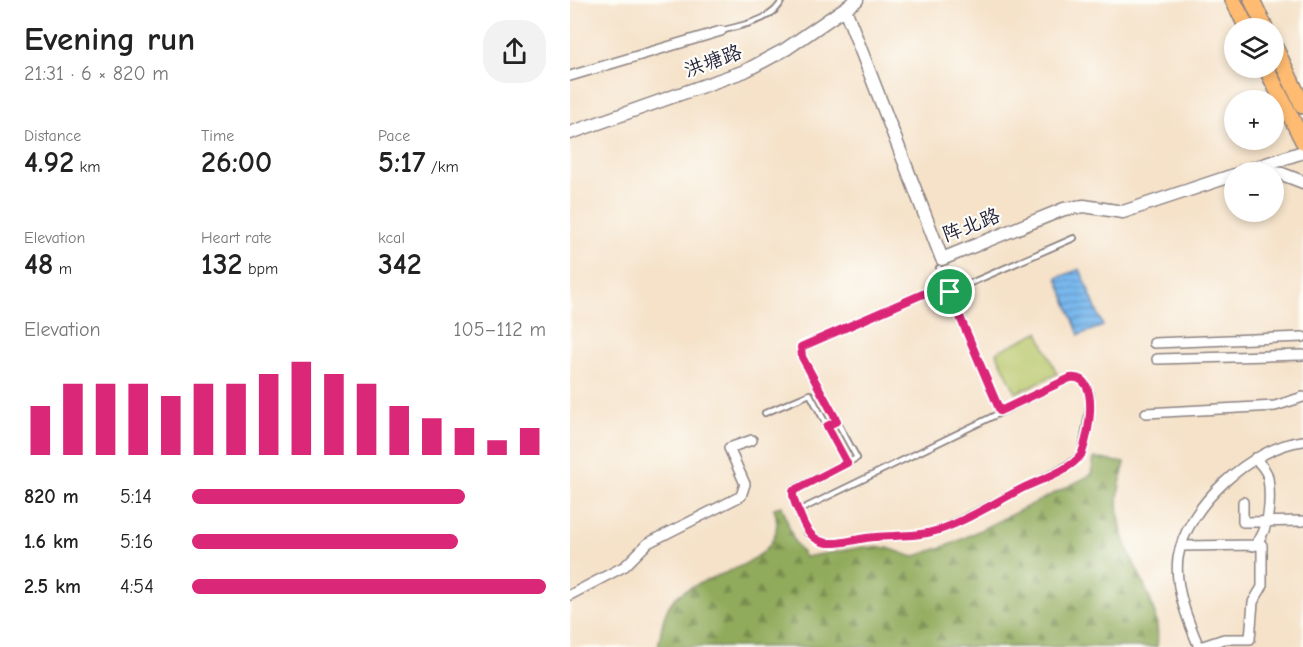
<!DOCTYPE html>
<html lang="en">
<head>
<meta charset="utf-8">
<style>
  :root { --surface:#fff; --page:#f2f2f2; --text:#222; --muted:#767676; --accent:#db2777 }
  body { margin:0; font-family:"Comic Neue","LXGW WenKai TC",sans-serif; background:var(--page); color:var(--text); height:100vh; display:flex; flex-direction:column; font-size:22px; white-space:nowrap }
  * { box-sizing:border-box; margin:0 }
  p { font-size:20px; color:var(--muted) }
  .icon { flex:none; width:33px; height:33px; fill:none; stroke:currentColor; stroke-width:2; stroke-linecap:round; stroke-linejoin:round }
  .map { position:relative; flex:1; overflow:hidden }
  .panel { display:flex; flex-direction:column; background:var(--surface); width:570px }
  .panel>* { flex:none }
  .fabs { position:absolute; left:654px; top:18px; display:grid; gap:12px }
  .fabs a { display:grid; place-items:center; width:60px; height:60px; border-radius:50%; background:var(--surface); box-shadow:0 3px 9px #0003; font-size:30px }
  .pin { position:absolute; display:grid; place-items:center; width:51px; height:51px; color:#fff; margin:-26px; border:3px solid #fff; border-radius:50%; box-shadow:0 2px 6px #0007 }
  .round { display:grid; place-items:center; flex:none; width:63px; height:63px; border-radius:24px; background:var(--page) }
  .summary { display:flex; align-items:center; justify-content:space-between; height:102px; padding:0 24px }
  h1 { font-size:33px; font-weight:800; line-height:45px }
  .stats { display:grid; grid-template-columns:repeat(3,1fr); gap:9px; height:102px; padding:6px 24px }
  .stats div { display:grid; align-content:center }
  .stats b { font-size:30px; font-weight:800 }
  .stats small { font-size:16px; font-weight:400 }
  .stats p { font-size:16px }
  .chart { height:168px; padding:12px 24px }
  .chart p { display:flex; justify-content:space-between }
  .chart svg { width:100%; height:108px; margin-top:6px; stroke:var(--accent); stroke-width:6 }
  ul { padding:0 24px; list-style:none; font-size:20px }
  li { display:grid; grid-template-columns:96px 72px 1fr; align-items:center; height:45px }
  li i { height:15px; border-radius:8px; background:var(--accent) }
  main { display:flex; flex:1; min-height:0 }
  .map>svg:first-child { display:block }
</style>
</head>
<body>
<main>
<section class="panel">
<div class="summary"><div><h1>Evening run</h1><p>21:31 · 6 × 820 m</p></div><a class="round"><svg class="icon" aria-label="share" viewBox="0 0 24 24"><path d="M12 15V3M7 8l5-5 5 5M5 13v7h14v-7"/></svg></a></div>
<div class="stats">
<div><p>Distance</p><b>4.92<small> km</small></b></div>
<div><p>Time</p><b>26:00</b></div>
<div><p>Pace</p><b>5:17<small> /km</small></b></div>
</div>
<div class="stats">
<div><p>Elevation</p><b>48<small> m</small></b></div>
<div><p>Heart rate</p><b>132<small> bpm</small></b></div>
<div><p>kcal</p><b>342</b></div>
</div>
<div class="chart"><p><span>Elevation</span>105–112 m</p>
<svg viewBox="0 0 160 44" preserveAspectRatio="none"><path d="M5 44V24M15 44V15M25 44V15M35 44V15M45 44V20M55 44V15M65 44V15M75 44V11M85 44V6M95 44V11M105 44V15M115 44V24M125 44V29M135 44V33M145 44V38M155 44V33"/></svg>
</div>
<ul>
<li><b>820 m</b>5:14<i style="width:77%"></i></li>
<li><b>1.6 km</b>5:16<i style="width:75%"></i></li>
<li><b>2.5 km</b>4:54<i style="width:100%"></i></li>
</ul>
</section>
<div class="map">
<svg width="733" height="647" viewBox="0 0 733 647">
  <defs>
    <pattern id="forest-firs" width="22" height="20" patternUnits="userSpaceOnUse" patternTransform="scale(1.5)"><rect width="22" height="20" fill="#91ab5c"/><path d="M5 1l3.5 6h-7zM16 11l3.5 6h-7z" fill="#768b4d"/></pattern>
    <pattern id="water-rules" width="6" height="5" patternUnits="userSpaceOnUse" patternTransform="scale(1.5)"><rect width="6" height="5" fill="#79b8ed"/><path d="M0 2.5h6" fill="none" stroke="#6395c1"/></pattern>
  </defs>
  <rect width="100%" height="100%" fill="#fdfcf7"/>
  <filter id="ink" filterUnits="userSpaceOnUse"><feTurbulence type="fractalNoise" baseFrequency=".0167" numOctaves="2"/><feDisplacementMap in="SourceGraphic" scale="12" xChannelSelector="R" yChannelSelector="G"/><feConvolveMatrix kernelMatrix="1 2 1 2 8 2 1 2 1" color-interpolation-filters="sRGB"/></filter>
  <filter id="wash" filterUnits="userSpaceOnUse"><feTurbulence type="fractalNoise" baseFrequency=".008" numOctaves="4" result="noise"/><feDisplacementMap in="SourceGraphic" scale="24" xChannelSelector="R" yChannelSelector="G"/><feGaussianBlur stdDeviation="1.35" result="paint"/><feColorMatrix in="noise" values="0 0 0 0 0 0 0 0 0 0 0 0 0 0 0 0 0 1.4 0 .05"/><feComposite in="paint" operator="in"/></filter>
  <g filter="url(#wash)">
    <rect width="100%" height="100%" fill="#f5e2c9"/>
    <path fill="url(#forest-firs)" stroke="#5a664c" stroke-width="1.5" d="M524,458L555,463C549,484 546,502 550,523C558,566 593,602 587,647H88C91,632 93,611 104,599C133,571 224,567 204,508L212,506L224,541L235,557L293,547L318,548L343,557L384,543L521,475Z"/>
    <path fill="#b7c668" stroke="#6c7452" stroke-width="1.5" d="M468,332L487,374L446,393L426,352Z"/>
    <path fill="url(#water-rules)" stroke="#4e6d94" stroke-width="1.5" d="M510,269L533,326L509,335L487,278Z"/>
  </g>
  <g filter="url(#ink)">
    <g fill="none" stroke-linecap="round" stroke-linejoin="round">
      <g stroke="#8c8282" stroke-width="8">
        <path id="service" d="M151,31C170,25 204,21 212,0
          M369,268L430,411
          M380,292L504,238
          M195,413L240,394L277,463
          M228,511L504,377L515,383L521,394L511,455L490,469L369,530L335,536H304L271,544L256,542L237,533L223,499L225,488L287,458L232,357L231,347L376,284"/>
      </g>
      <g stroke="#8c8282" stroke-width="12">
        <path id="minor" d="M0,76L151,31
          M584,343L733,337
          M587,359L733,355
          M576,413L705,406L733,397
          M673,502V522L733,521
          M611,546L692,545V587L683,602L680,639H654L630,647
          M683,546C700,533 701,498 698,478C697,470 690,464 685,458
          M0,595L55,566L78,543L171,496L175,484L159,448L182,440
          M629,647C618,621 604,587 608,558C616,506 682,447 733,441"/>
      </g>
      <g stroke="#8c8282" stroke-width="15">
        <path id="tertiary" d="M275,9L372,259L494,209L514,206L553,212L664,175
          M0,133L175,71L216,49L287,0
          M686,171L712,174L733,182
          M672,172L733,152"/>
      </g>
      <g stroke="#8c8282" stroke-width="18">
        <path id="primary" d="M663,0L677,28
          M682,0L695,28
          M704,45L733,106
          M696,68L733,141"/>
      </g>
      <use href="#service" stroke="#fff" stroke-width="4.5"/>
      <use href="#minor" stroke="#fff" stroke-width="9"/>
      <use href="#tertiary" stroke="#fff" stroke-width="12"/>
      <use href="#primary" stroke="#febb71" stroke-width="15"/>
    </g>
  </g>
  <g fill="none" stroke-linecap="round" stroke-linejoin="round" filter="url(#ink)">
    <g stroke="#fff" stroke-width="12">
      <path id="route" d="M376,284L430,411L500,378C532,373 518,439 511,455C500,470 472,479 455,487C427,501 399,520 369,530C348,537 326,535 305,537C274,539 246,558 231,517C228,509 222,501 223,491L277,463L257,426L267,421L232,357L231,347Z"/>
    </g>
    <use href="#route" stroke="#db2777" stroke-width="8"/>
  </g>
  <g text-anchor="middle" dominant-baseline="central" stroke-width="4.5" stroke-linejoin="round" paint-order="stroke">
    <g font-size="20" fill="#22223b" stroke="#fdfcf7">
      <text transform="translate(143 61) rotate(-20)">洪塘路</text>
      <text transform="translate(401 225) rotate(-21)">阵北路</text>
    </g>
  </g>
</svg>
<div class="fabs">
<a><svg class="icon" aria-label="layers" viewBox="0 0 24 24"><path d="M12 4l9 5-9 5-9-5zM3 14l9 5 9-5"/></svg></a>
<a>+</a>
<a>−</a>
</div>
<div class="pin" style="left:380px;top:292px;background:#1e9e55"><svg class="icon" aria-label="arrive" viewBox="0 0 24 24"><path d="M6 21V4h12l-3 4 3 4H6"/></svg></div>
</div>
</main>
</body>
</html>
